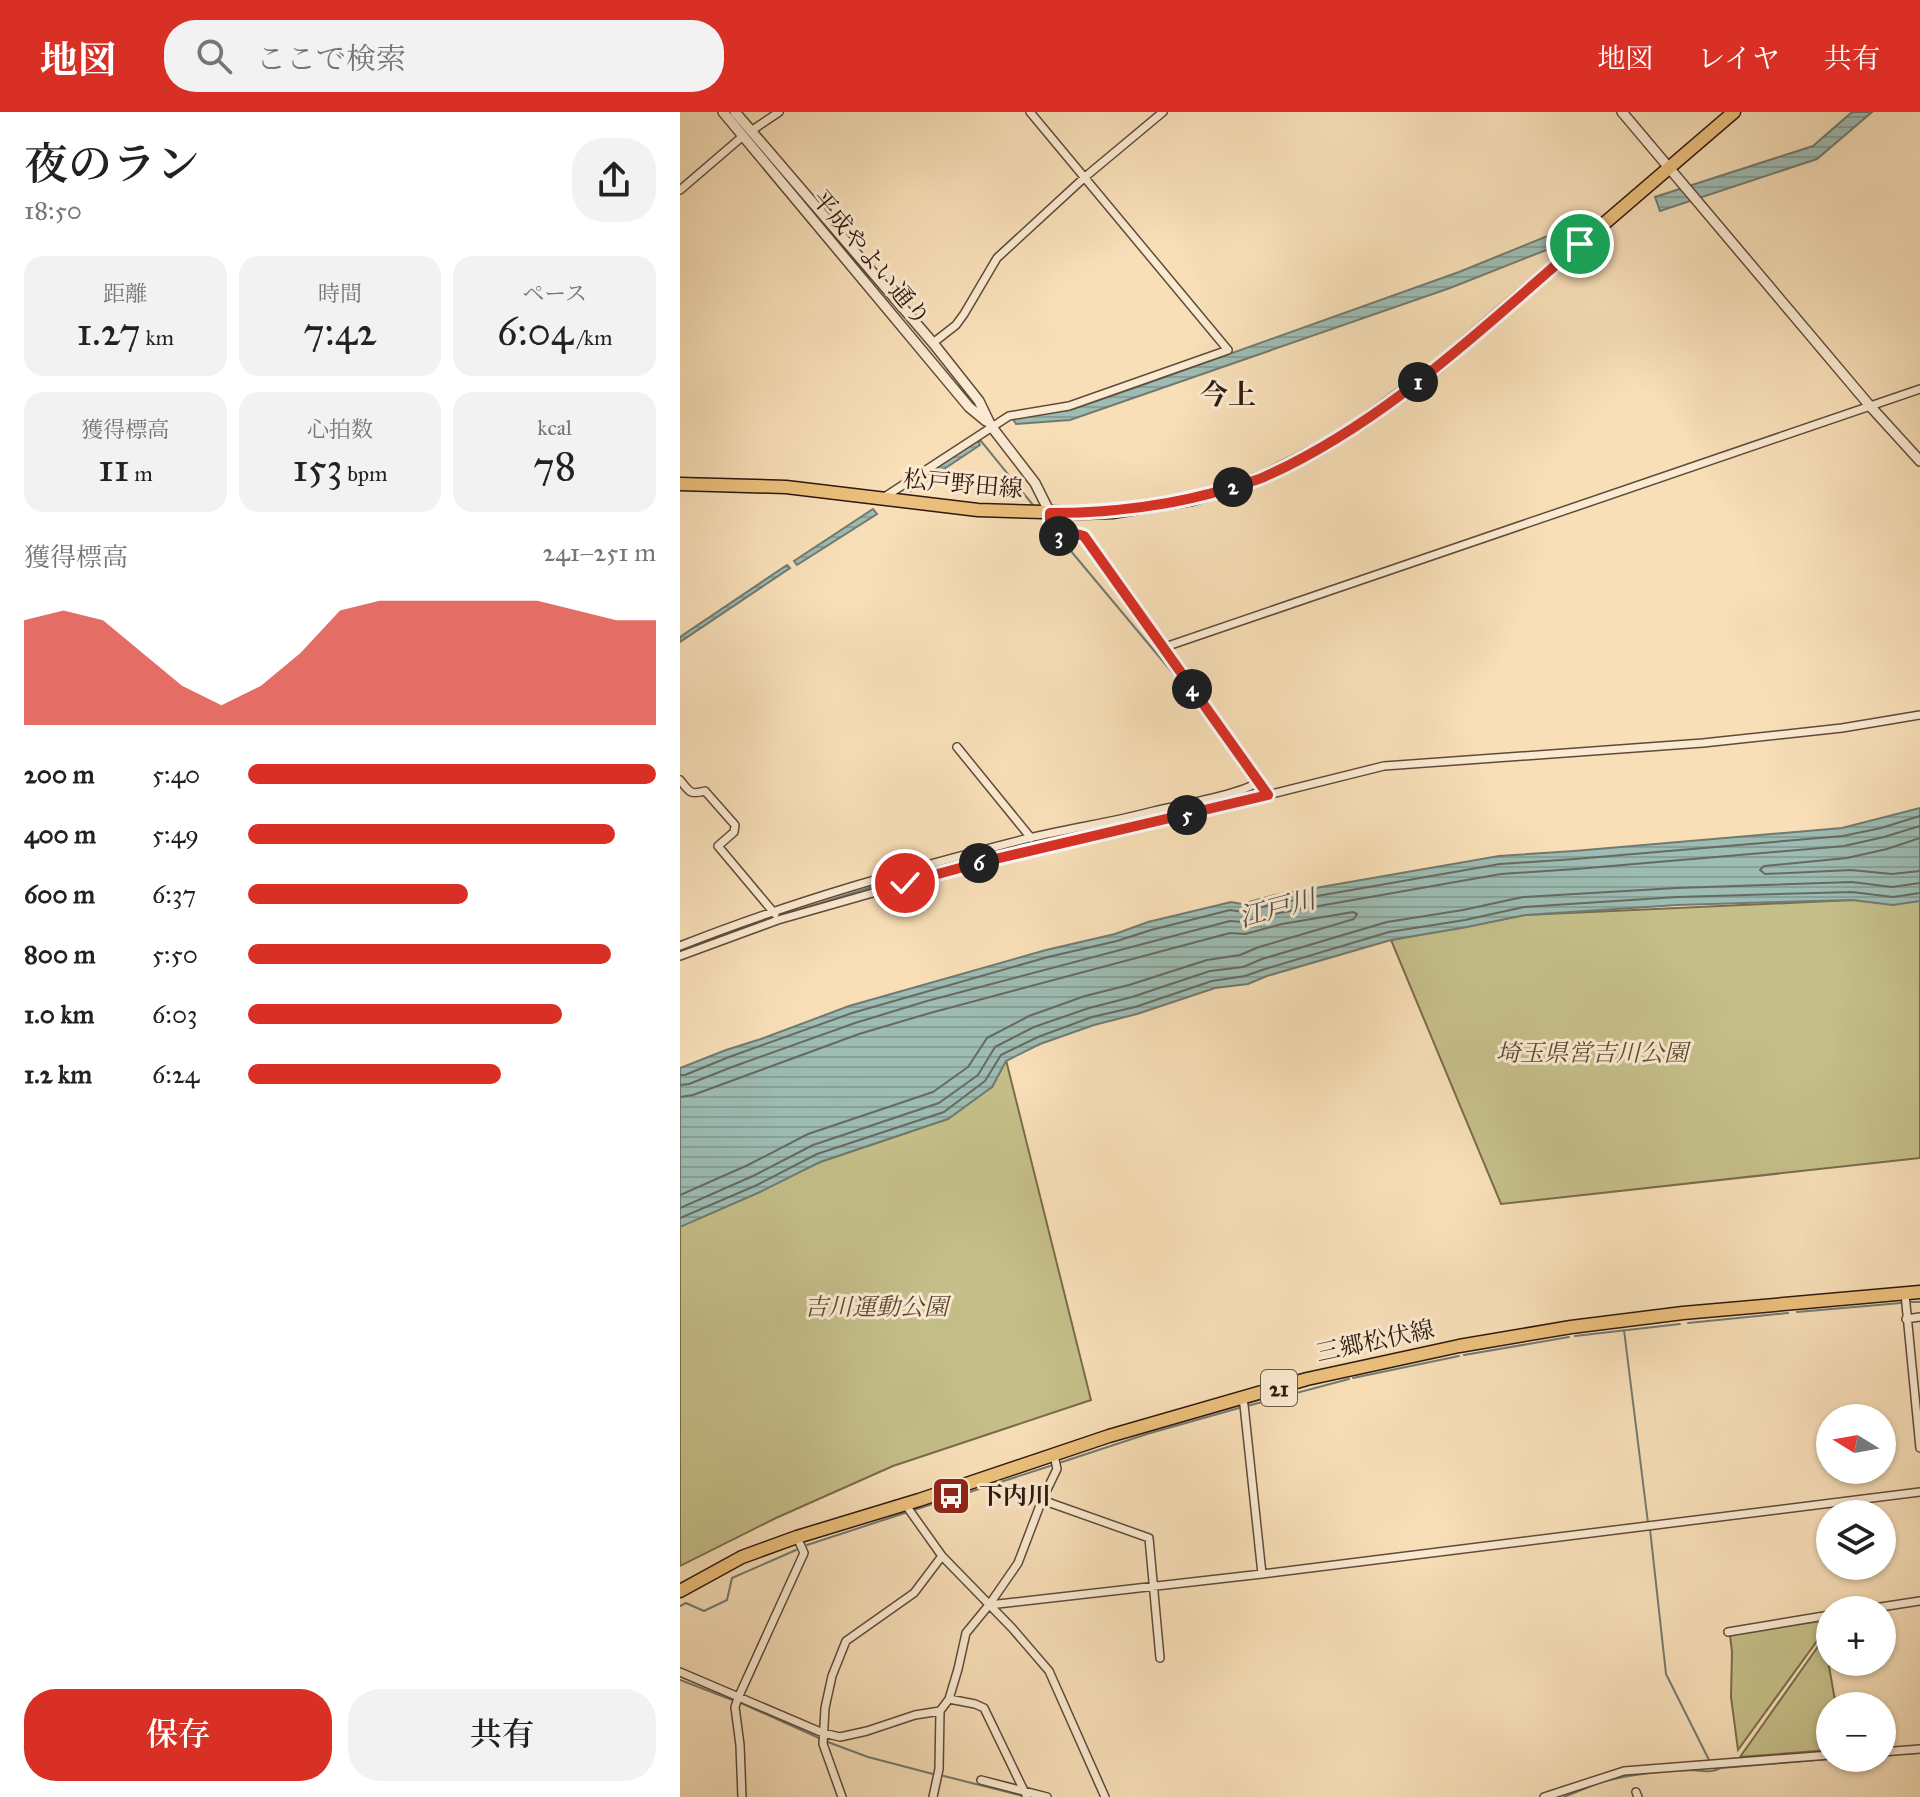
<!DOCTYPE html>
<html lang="ja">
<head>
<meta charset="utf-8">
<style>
  :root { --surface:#fff; --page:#f2f2f2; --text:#222; --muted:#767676; --accent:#d93025 }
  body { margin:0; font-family:"IM FELL Great Primer","Noto Serif JP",serif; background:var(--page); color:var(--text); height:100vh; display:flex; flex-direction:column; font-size:30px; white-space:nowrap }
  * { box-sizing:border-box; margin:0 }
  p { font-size:26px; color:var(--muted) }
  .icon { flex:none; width:44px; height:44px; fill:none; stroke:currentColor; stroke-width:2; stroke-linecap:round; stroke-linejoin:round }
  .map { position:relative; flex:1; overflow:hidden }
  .drawer { display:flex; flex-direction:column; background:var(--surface); width:680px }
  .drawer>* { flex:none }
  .needle { width:52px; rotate:281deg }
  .buttons { position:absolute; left:1136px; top:1292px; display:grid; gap:16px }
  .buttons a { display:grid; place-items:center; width:80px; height:80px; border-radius:50%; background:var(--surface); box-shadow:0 2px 6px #0004; font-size:40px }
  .pin { position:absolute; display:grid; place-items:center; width:68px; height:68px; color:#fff; margin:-34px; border:4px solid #fff; border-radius:50%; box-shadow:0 2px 8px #0007 }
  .km { position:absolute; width:40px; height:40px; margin:-20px; border-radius:50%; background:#222; color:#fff; font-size:22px; line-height:40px; text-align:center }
  .round { display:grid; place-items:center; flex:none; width:84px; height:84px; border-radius:32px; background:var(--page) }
  .head { display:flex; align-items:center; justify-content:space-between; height:136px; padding:0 24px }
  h1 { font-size:44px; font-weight:600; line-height:60px }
  .metrics { display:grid; grid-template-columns:repeat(3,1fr); gap:12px; height:136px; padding:8px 24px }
  .metrics div { display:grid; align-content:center; border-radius:20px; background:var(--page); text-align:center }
  .metrics b { font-size:40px; font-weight:600 }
  .metrics small { font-size:22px; font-weight:400 }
  .metrics p { font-size:22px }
  .chart { height:224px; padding:16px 24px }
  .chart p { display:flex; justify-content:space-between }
  .chart svg { width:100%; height:144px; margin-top:8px; fill:var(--accent); opacity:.7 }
  .primary-button { display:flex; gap:16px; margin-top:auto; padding:16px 24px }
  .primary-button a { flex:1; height:92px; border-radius:32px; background:var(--accent); color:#fff; font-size:32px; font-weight:600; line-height:92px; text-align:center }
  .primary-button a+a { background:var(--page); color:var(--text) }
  ul { padding:0 24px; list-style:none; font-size:26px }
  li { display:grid; grid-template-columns:128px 96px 1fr; align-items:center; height:60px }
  li i { height:20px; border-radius:10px; background:var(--accent) }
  header { display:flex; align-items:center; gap:48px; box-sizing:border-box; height:112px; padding:0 40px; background:var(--accent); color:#fff }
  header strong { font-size:38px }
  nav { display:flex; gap:44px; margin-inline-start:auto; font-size:28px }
  .search { width:560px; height:72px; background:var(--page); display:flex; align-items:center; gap:20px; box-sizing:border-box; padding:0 28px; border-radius:32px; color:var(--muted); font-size:30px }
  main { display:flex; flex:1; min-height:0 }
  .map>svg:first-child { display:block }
</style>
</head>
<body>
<header>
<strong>地図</strong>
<div class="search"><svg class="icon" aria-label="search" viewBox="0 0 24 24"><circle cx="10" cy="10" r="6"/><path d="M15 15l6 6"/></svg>ここで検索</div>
<nav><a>地図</a><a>レイヤ</a><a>共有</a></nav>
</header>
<main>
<section class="drawer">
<div class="head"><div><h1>夜のラン</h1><p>18:50</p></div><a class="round"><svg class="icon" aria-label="share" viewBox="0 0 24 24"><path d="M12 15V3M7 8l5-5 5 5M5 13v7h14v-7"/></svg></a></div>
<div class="metrics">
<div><p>距離</p><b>1.27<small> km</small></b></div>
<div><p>時間</p><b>7:42</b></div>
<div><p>ペース</p><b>6:04<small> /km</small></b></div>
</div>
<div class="metrics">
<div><p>獲得標高</p><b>11<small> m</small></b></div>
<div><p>心拍数</p><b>153<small> bpm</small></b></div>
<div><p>kcal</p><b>78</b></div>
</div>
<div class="chart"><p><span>獲得標高</span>241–251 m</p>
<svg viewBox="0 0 160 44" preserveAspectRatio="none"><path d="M0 44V12L10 9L20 12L30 22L40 32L50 38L60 32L70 22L80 9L90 6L100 6L110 6L120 6L130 6L140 9L150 12L160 12V44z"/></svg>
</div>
<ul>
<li><b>200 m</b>5:40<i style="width:100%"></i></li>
<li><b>400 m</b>5:49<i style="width:90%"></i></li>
<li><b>600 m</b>6:37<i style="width:54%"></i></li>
<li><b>800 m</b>5:50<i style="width:89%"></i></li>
<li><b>1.0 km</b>6:03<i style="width:77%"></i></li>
<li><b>1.2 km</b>6:24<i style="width:62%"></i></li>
</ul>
<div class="primary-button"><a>保存</a><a>共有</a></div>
</section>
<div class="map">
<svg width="1240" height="1685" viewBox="0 0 1240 1685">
  <defs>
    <pattern id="water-rules" width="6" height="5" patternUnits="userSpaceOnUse" patternTransform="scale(2)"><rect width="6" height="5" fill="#9dbcb3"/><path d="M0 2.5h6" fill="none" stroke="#88a199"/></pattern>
  </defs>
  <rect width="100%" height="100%" fill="#f8dfb8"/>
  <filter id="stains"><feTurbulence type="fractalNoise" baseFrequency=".0025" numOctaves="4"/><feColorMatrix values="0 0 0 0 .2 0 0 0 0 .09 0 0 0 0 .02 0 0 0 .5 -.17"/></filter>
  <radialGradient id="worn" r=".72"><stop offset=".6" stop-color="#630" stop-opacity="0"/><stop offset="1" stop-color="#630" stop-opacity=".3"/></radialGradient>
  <path fill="#c5bf89" stroke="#7a6c4c" stroke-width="2" d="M1240,783V1046L821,1092L711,828L845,803L1172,788Z
    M326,948L411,1288L213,1354L96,1406L0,1454V1111L140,1050L229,1020L312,975Z
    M1139,1509L1142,1522L1058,1638L1051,1585L1052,1540L1050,1523Z
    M1144,1526L1156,1594H1150V1638L1060,1645Z"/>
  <path fill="url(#water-rules)" stroke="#717a71" stroke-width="2" d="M1172,0H1192L1137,47L980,99L975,85L1133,34Z
    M892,114L896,125L889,129L770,176L390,308L336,312L333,307L350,302L390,298L457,275L779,160Z
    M297,328L300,333L231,379L229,375Z
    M193,397L197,402L117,453L114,449Z
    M107,453L110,456L0,530V525Z
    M1240,696V789L1213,793L1172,788L997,793L845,803L787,815L711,828L587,864L568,872L535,876L457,902L414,913L360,932L326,949L312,975L268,1007L140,1050L80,1080L0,1115V956L46,938L81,927L169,894L366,838L435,822L468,810L551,790L562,792L595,783L819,744L894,739L1162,716Z"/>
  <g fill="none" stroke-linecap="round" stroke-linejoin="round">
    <path stroke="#666a61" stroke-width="2" d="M1240,726L1207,737L1167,746L1084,754L1080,758L1085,762L1171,758L1212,762L1240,759
      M0,963H5L49,945L172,901L368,845L437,829L471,818L550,798L563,800L597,791L820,752L895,747L1163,724L1201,716L1240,704
      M0,973L9,972L52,955L175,911L247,889L550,809L564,810L599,801L821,762L896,757L1164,734L1204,725L1240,714
      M0,985L13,983L179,922L250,901L550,821L565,822L602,812L673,800L677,802L674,807L579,835L560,843L527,848L449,873L405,884L349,904L307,926L288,955L253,980L128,1022L68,1053L0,1083
      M0,1096L73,1064L133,1033L259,991L298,963L315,935L354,915L409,896L452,885L530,859L563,855L582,847L707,810L783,798L843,785L996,776L1172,770L1212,775L1240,771
      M0,1106L77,1073L137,1042L264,1000L305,969L321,943L358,925L412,905L455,895L532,869L565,864L585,857L709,820L785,808L844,795L997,785L1172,780L1213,785L1240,781"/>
    <path stroke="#717a71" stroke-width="2" d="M299,330L301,329L353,393
      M380,426L522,596
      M560,682L579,676L578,674
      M46,820L215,768L491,699
      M1231,1190H1240
      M1117,1200L1221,1191
      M1008,1211L1108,1201
      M944,1218L968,1411
      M895,1224L1000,1212
      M784,1243L889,1225
      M673,1266L779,1244
      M567,1294L669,1267
      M379,1351L467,1322L559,1296
      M234,1398L373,1353
      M970,1417L986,1562L1029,1648
      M127,1433L228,1400
      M0,1494L6,1491L24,1499L47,1488L52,1466L116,1438
      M0,1568L55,1589
      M61,1591L139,1626
      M145,1629L188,1645L253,1662
      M1227,1642L1240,1641
      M260,1663L343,1684
      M925,1669C953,1662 981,1659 1010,1658C1021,1658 1031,1662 1041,1656L1161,1646
      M884,1685L916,1672"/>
    <g stroke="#614a39" stroke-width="10">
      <path id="minor" d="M71,19L99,0
        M0,78L63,24
        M253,231L276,213L284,202L317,146L405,65L483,0
        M203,386L329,304L389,294L548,238L350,0
        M370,401V418L375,424L393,421L404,424L588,683
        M482,536L1240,277
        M277,635L351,726
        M0,668C10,680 9,683 25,679L55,713L54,720L38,734L95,802
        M0,834C113,789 231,756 349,726C391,716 433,710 474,699C497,693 565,682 579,669
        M0,844L98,808L298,751L519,700L704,654L1023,631L1162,616L1240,603
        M1225,1182L1240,1336
        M1226,1207L1240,1205
        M562,1287L564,1293L582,1462
        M362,1388L469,1426L480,1546
        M225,1392L262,1444L332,1516L369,1559L425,1685
        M309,1493L582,1462L1240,1380
        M1181,1498L1240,1489
        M1048,1520L1150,1503
        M0,1560L143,1621L160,1625L187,1619L235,1603L260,1599
        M269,1587L295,1592L304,1596L347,1685
        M1202,1640L1240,1637
        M301,1668L367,1685
        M956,1680L958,1685
        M62,1685L60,1633L55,1595L58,1586L124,1441L117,1425
        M162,1685L143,1632L145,1596L152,1564L166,1529L234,1481L262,1444
        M253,1685L259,1657L260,1599L269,1587L278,1557L286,1521L309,1493L338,1451L362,1388L377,1357L374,1343
        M864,1685L944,1659L1150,1643"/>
    </g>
    <g stroke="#614a39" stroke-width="12">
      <path id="tertiary" d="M43,0L289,295L306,309
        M55,0L253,231L299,289L311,314L355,371L370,401
        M942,0L1190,294L1240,349"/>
    </g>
    <g stroke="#2f180f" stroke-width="15">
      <path id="primary" d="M0,372L106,375L298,398L399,401L432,400L512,387L582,366L641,336L681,311L756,256L1054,0
        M0,1479L62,1445L117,1425L239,1388L429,1324L627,1267L779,1234L891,1215L1003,1201L1240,1180"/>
    </g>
    <use href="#minor" stroke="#faead1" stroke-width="7"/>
    <use href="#tertiary" stroke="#faead1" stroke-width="9"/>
    <use href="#primary" stroke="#ecc07c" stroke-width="12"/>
  </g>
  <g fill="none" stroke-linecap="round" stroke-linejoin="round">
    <g stroke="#fff" stroke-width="16">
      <path id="route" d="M225,771L298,751L588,683L404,424L393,421L375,424L370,418V401C432,401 491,394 550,376C561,372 573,370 584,365C705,311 801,217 900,132"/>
    </g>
    <use href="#route" stroke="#d93025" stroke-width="10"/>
  </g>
  <defs>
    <g id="bus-square" transform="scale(2)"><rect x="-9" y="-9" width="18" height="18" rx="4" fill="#8f2418" stroke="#faead1"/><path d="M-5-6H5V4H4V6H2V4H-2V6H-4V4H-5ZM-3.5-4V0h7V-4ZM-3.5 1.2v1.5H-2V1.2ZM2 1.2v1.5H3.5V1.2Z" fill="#fff"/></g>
  </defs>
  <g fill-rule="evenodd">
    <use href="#bus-square" x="271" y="1384"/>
  </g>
  <g text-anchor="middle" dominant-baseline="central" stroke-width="6" stroke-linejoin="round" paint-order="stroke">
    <rect fill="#faead1" stroke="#6c5749" stroke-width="2" x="581" y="1258" width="36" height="36" rx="6"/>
    <g font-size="22" font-weight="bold" fill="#2f180f">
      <text x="599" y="1276">21</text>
    </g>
    <g font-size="24" fill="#2f180f" stroke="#faead1">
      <text transform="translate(191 146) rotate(50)">平成やよい通り</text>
      <text transform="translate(283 372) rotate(5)">松戸野田線</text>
      <text transform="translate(695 1229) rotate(-12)">三郷松伏線</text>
    </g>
    <g font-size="24" font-style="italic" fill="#5c4a34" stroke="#faead1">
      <text x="912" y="941">埼玉県営吉川公園</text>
      <text x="196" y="1195">吉川運動公園</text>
    </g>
    <g font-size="24" font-weight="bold" fill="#2f180f" stroke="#faead1" text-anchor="start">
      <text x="299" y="1384">下内川</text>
    </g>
    <g font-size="26" font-style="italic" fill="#565148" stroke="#faead1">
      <text transform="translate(597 796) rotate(-15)">江戸川</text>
    </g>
    <g font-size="28" font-weight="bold" fill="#2f180f" stroke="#faead1">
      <text x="548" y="282">今上</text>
    </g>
  </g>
  <rect width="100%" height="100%" filter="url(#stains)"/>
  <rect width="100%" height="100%" fill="url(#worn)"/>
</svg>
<div class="buttons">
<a><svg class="needle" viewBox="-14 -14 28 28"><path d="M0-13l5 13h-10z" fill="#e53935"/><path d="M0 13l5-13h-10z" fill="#767676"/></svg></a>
<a><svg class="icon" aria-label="layers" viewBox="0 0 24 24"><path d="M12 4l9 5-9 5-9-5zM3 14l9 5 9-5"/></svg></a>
<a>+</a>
<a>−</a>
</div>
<div class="pin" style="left:900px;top:132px;background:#1e9e55"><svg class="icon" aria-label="arrive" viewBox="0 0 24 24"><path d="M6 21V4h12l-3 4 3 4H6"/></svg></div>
<div class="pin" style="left:225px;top:771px;background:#d93025"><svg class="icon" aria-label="check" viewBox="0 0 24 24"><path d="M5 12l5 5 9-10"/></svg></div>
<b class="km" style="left:738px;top:270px">1</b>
<b class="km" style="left:553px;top:375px">2</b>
<b class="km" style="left:379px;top:424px">3</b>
<b class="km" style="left:512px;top:577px">4</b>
<b class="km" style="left:507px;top:703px">5</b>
<b class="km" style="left:299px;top:751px">6</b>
</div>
</main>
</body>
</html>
